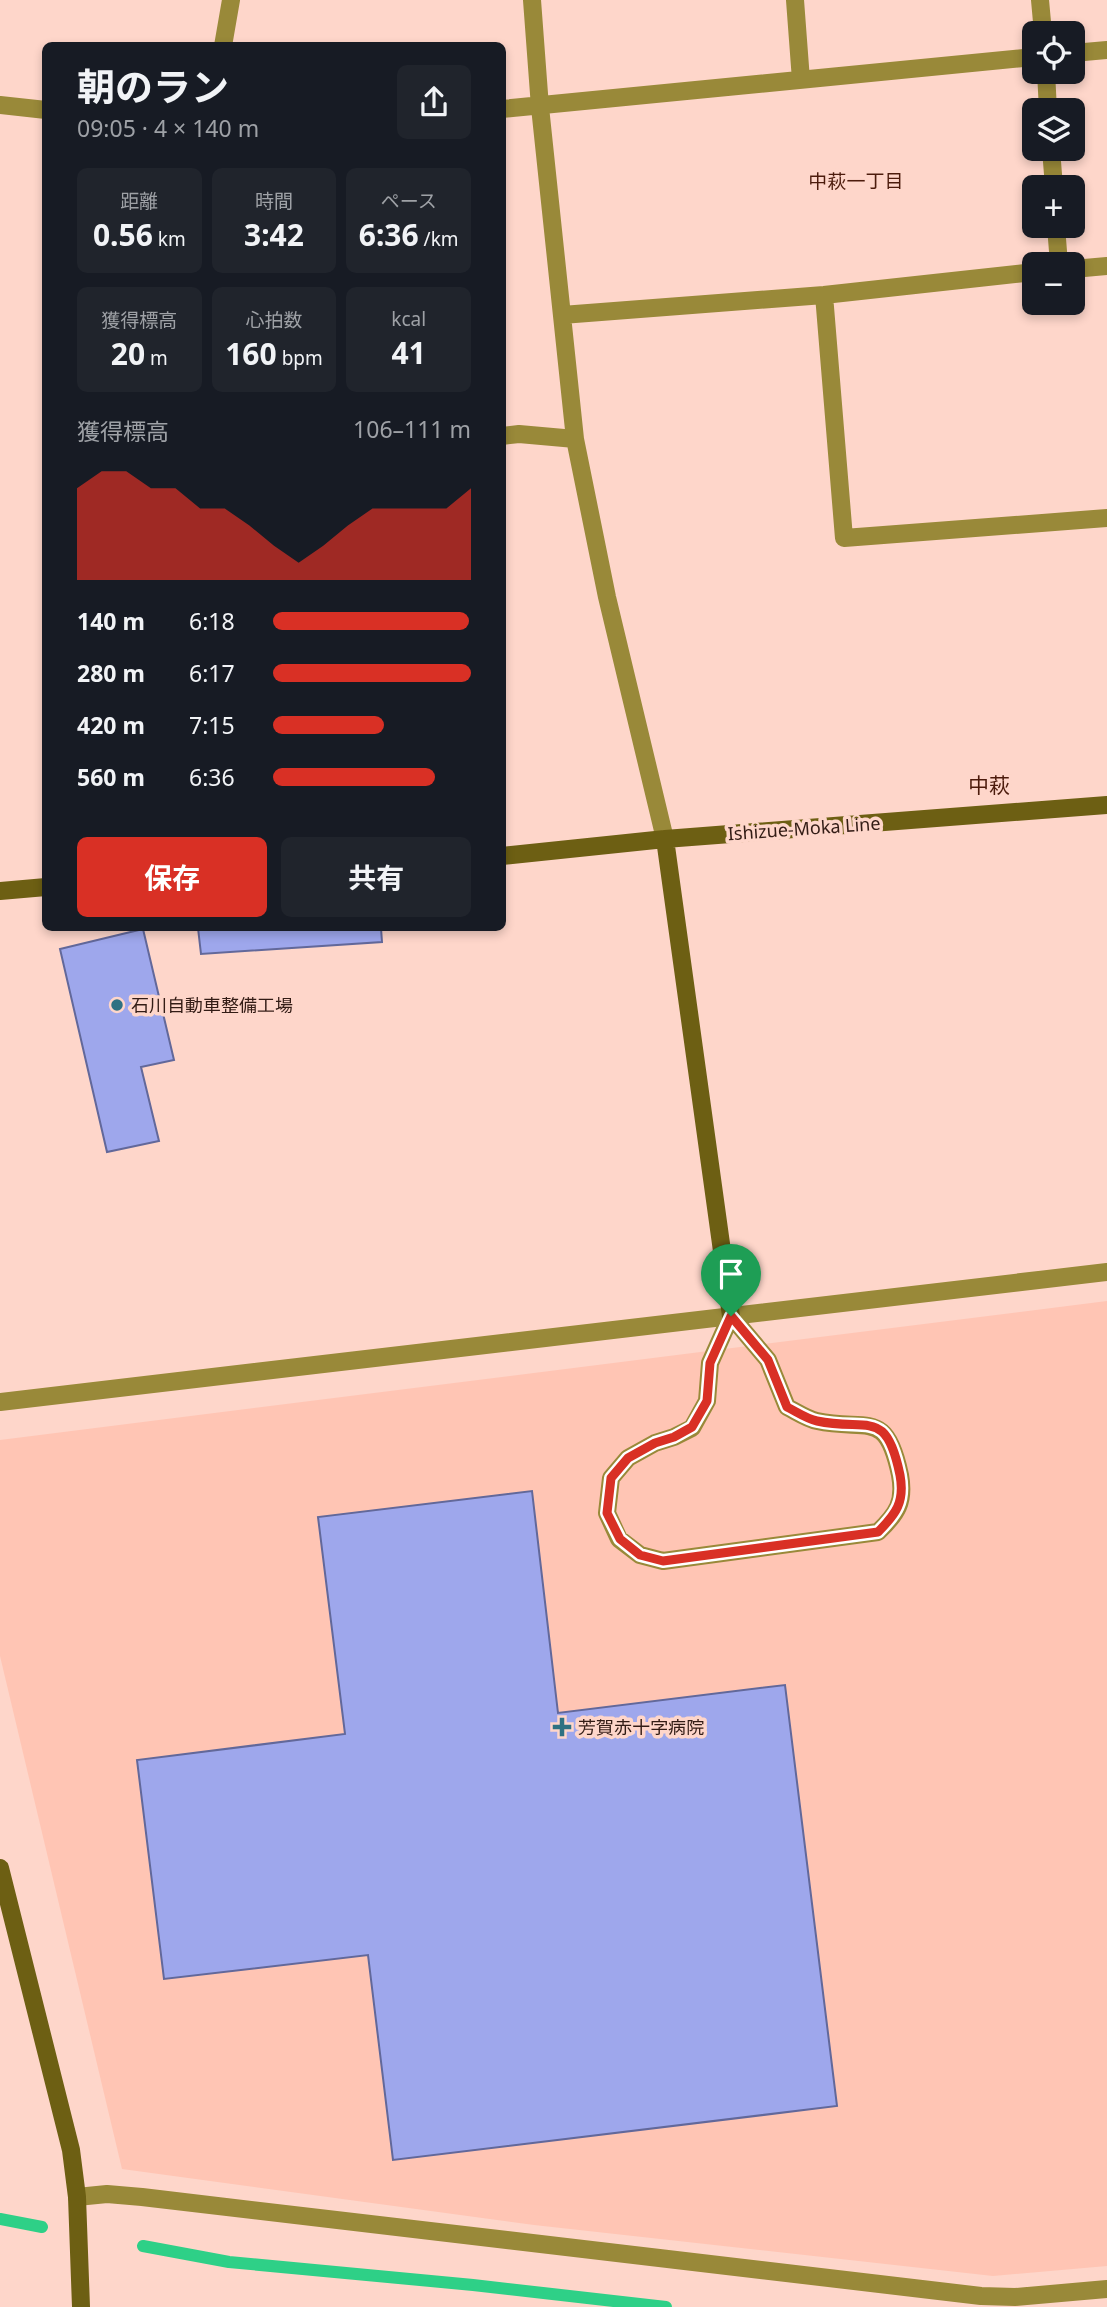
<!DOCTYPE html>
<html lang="ja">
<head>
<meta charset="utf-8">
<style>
  :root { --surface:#171b24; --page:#20242c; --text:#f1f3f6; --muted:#9ea1a6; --accent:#d93025 }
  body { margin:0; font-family:"Noto Sans","Noto Sans JP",sans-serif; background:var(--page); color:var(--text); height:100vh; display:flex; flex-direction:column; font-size:26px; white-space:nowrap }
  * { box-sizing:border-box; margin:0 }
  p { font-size:23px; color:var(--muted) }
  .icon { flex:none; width:38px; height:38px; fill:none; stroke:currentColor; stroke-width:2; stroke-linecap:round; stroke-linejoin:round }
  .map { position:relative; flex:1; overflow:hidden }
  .panel { position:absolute; left:42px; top:42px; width:464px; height:889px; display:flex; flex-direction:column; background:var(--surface); border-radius:10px; box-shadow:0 4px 10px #0003 }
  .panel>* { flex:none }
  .controls { position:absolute; left:1022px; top:21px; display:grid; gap:14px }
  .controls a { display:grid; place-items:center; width:63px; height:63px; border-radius:10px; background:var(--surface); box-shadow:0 4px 10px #0003; font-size:35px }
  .pin { position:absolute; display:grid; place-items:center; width:60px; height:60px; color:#fff; margin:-72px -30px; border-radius:50% 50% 50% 0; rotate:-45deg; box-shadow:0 0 7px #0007 }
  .pin .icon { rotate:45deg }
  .round { display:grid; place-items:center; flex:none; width:74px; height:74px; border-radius:10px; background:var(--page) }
  .head { display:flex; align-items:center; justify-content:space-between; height:119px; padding:0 35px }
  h1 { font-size:38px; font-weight:700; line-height:52px }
  .metrics { display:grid; grid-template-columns:repeat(3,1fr); gap:10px; height:119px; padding:7px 35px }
  .metrics div { display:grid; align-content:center; border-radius:10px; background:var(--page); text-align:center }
  .metrics b { font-size:30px; font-weight:700 }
  .metrics small { font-size:19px; font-weight:400 }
  .metrics p { font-size:19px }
  .chart { height:196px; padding:14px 35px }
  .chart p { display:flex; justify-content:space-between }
  .chart svg { width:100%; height:126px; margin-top:7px; fill:var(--accent); opacity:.7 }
  .primary-button { display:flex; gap:14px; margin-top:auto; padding:14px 35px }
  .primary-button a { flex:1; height:80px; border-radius:10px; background:var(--accent); color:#fff; font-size:28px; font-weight:700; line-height:80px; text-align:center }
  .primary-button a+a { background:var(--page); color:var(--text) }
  ul { padding:0 35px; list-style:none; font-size:23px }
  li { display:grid; grid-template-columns:112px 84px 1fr; align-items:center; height:52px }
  li i { height:18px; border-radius:9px; background:var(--accent) }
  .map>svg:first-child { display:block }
</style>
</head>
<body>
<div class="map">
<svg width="1107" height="2307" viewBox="0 0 1107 2307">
  <rect width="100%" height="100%" fill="#fed6ca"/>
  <path fill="#ffc5b4" d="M1107,1301V2266L993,2276L534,2225L122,2169L0,1656V1440Z"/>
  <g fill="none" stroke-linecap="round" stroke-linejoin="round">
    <path stroke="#2ed087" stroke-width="12" d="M0,2219L42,2227
      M143,2246L229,2262L473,2285L666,2307"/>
  </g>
  <path fill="#9ea7ec" stroke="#62689a" stroke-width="2" d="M198,928H381L382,942L201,954Z
    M143,929L174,1060L141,1067L159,1141L107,1152L60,949Z
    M532,1491L558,1713L785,1685L837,2106L393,2160L368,1955L164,1979L137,1760L345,1734L318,1517Z"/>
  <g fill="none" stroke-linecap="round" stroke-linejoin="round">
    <path stroke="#998939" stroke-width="18" d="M731,1316L768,1360L787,1407C797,1412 807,1419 817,1421C868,1432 886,1408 900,1475C905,1502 897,1514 878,1532L663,1561L640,1555L619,1539L607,1513L611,1478L628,1458L655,1443L674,1437L692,1428L707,1401L710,1363Z"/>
    <path stroke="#998939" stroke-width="18" d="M532,0L540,107L575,439L607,597L665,839
      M795,0L801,80
      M1040,0L1043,33
      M223,46L231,0
      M1073,53L1107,50
      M1046,72L1048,110
      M0,105L46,110
      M502,109L1034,57
      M1051,149L1054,187
      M1056,226L1059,264
      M1073,269L1107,266
      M824,295L844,538L1107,518
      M562,315L824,295L1034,272
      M502,436L519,434L575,439
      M0,1402L1107,1272
      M77,2197L107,2194L142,2197L981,2296L1015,2297L1107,2289"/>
    <path stroke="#6d5f13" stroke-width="18" d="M665,839L731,1316
      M502,856L665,839L1107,805
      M0,891L46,887
      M0,1868L71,2150L77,2197L81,2307"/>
  </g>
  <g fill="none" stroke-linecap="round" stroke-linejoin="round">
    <g stroke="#fff" stroke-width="14">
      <path id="route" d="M731,1316L768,1360L787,1407C797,1412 807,1419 817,1421C869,1432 886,1407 900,1475C905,1502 896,1514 878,1532L663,1561L640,1555L620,1539L607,1513L611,1478L628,1458L655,1443L674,1437L692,1427L707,1401L710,1363Z"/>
    </g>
    <use href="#route" stroke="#d93025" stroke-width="9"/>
  </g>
  <g fill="#2e7182" stroke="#fed6ca" stroke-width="2.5">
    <circle cx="117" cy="1005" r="7"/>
    <path d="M558.5 1716.5h7v7h7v7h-7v7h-7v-7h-7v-7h7z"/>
  </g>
  <g text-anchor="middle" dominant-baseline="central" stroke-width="7" stroke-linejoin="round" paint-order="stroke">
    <g font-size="18" fill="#331c15" stroke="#fed6ca">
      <text transform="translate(804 828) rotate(-4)">Ishizue-Moka Line</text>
    </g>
    <g font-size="18" fill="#331c15" stroke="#fed6ca" text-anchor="start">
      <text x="131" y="1005">石川自動車整備工場</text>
      <text x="578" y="1727">芳賀赤十字病院</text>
    </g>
    <g font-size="19" fill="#4c1b0c" stroke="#fed6ca">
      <text x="856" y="181">中萩一丁目</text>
    </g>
    <g font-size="21" fill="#4c1b0c" stroke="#fed6ca">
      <text x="989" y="785">中萩</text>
    </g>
  </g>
</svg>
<div class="controls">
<a><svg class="icon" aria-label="locate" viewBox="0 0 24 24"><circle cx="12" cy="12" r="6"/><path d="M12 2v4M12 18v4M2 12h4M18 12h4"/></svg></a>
<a><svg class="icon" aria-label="layers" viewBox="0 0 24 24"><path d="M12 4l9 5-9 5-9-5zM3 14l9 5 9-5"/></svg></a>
<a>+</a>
<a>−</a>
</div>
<div class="pin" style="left:731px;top:1316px;background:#1e9e55"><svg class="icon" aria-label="arrive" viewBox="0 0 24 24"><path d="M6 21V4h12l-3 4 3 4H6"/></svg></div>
<section class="panel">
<div class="head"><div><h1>朝のラン</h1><p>09:05 · 4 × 140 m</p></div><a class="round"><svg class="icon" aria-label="share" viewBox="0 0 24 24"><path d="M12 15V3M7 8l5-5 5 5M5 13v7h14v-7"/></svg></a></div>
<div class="metrics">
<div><p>距離</p><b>0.56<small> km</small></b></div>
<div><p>時間</p><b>3:42</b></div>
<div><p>ペース</p><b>6:36<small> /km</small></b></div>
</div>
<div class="metrics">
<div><p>獲得標高</p><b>20<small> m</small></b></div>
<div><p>心拍数</p><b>160<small> bpm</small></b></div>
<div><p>kcal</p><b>41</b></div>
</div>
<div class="chart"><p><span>獲得標高</span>106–111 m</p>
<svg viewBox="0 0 160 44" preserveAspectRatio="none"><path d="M0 44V12L10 6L20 6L30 12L40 12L50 19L60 19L70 25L80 32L90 38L100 32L110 25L120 19L130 19L140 19L150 19L160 12V44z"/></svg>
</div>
<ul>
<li><b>140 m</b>6:18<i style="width:99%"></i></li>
<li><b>280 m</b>6:17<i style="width:100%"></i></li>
<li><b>420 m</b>7:15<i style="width:56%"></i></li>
<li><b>560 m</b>6:36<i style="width:82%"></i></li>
</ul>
<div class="primary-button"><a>保存</a><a>共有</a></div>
</section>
</div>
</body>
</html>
